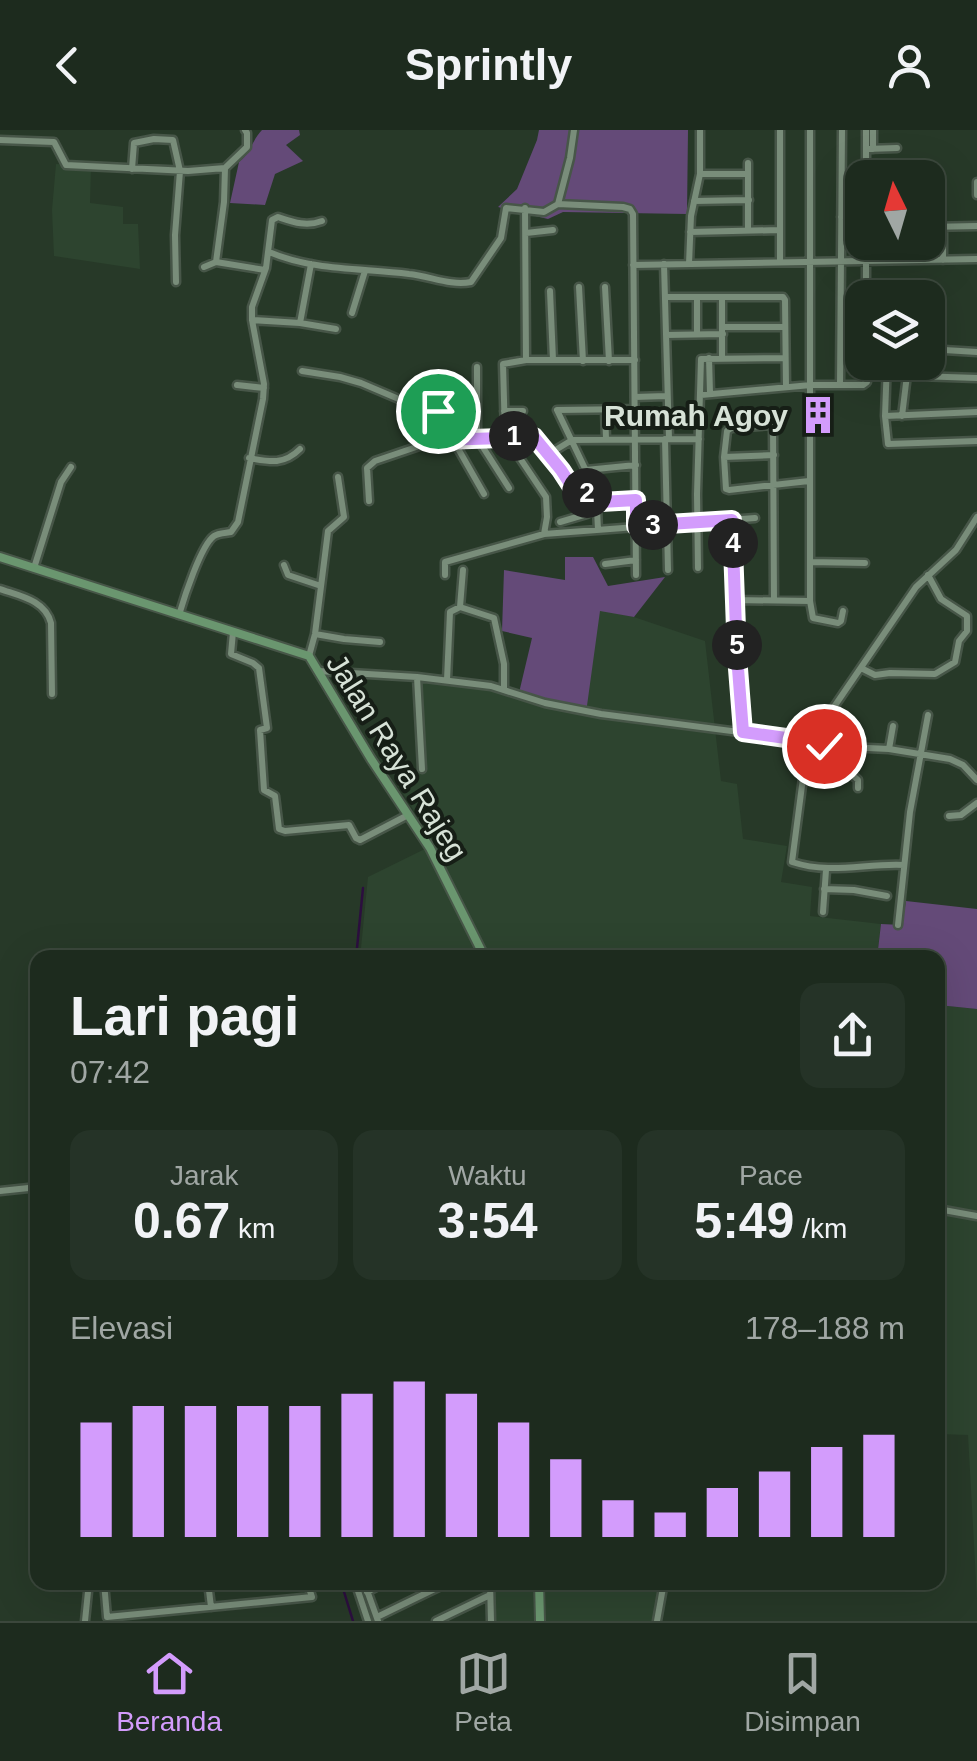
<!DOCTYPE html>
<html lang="id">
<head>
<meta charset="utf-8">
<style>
  :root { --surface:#1d2b1e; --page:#253327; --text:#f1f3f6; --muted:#a0a7a4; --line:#3b473c; --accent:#d39cfc }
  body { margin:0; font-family:Arial,sans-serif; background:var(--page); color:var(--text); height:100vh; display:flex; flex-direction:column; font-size:38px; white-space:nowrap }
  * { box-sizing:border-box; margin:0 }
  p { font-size:32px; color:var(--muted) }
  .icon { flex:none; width:55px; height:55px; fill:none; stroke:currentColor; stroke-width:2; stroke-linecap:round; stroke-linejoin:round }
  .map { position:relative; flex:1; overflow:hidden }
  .details { position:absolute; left:30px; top:820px; width:915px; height:640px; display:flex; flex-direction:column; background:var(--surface); border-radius:20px; box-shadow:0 10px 40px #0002,0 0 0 2px var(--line) }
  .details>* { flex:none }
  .needle { width:65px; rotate:355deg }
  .buttons { position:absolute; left:845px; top:30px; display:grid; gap:20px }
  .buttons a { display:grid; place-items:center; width:100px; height:100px; border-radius:20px; background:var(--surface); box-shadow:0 10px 40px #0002,0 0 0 2px var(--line); font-size:50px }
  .pin { position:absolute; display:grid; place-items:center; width:85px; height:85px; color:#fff; margin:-42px; border:5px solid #fff; border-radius:50%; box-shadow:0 2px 10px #0007 }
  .km { position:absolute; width:50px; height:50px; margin:-25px; border-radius:50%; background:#222; color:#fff; font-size:28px; line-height:50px; text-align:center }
  .round { display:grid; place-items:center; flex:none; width:105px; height:105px; border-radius:20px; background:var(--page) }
  .summary { display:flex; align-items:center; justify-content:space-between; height:170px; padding:0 40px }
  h1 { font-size:55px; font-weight:800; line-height:75px }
  .metrics { display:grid; grid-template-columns:repeat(3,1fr); gap:15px; height:170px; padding:10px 40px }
  .metrics div { display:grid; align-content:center; border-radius:20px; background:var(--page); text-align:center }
  .metrics b { font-size:50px; font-weight:800 }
  .metrics small { font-size:28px; font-weight:400 }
  .metrics p { font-size:28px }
  .chart { height:280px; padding:20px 40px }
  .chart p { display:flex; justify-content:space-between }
  .chart svg { width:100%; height:180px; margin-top:10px; stroke:var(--accent); stroke-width:6 }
  header { display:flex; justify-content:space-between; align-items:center; height:130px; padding:0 40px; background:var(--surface); font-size:45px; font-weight:800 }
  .tabs { display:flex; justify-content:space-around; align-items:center; height:140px; border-top:2px solid var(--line); background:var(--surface); font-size:28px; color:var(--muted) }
  .tabs a { display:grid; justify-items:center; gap:5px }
  .tabs .selected { color:var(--accent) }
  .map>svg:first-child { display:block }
</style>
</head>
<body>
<header><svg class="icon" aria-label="back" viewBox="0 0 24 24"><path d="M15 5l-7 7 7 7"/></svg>Sprintly<svg class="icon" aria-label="person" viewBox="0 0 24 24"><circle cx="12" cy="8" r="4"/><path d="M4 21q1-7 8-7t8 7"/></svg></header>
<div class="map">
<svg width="977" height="1491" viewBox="0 0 977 1491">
  <rect width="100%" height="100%" fill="#273928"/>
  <path fill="#2d442f" d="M56,34L91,36L90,73L123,77V94H138L140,139L54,126L52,80Z
    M600,480L634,487L705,511L721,651L737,654L743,709L787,716L781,752L812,757L810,786L881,794L877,827L360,828L368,747L435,714L395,651L422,642L415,550L470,552L530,571Z
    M938,875L977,879V1469L968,1305L938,1304Z
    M495,1453H534L535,1491H495Z
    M545,1456L662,1460L655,1491H546Z"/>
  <path fill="#644a78" d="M262,0H299L300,5L286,15L303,31L275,44L265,75L230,73L239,32C251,23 252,10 262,0Z
    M539,0H688L687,84L563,82L548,89L498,77L517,59L537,10Z
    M565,427H593L608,456L665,447L634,487L600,481L586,583L518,567L532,508L502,501L504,440L565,450Z
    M906,771L977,779V879L938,875V828H877L881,794L902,795Z"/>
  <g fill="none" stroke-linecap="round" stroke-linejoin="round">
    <path stroke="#2c0e3f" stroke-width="2.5" d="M356,828L363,758
      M341,1452L353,1491"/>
    <g stroke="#475648" stroke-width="11">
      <path id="minor" d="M780,0V132
        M873,0V19
        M0,10L54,12L66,35L188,41L225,38L247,17V3L245,0
        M866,19L897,18
        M132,39L134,13L154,9L173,10L180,41L175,105L176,152
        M700,44H748
        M866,46L925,44
        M866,46V0
        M977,52V65
        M694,71L749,70
        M558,74L623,77L630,79L633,84L636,445
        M525,78L526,230
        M841,87L862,86
        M928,97L977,96
        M748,100V33
        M690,102L779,100
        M526,103L553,100
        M866,112V168
        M269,122C314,141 361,138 409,144C430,146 450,156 471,152L501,108L506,78L544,82L558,74L570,28L574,0
        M943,130V97
        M216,132L224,72L225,38
        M664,134L669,309
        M689,134L691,86L700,44V0
        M633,135L977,129
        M204,137L216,132L265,140
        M579,157L583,231
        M605,157L609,231
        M550,161L553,230
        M666,167H783L785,170L786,257
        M697,167V204
        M352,183L365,141
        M252,190L300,193L311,134
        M300,193L336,199
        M723,197H785
        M666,205L723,204
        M928,219L977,222
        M709,228L710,263
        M722,228V167
        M887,232L885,286L888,314L977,311
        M477,237V308L509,358
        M302,241L340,247L361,253L401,270L435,278L440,286L441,309
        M887,245L977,248
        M237,255L264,258
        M840,255L842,0
        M451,263L452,308L484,364
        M701,265L811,255H863L867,252L866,232
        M635,267L666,266
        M605,279L606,309
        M504,281H523
        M885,286L977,282
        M902,286L907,245
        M505,306L534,307L561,340L576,363L582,365L596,359
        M505,306L546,367L547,387L544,404
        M665,309L668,440
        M549,324L572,310L699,309
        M724,327L774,325
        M249,328C270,332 284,335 300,319
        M586,340L636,335
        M369,371L367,338L375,331L437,310L505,306L503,234L526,230H635
        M601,372L636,370
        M597,379L598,400
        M731,389L737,526L743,602
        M560,392L587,384L600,377L601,372L557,280L635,279
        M810,432L865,433
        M605,434L636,430
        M284,435L288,445L321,456
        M34,438L61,352L71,337
        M698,438L697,364L701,229L785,228
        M445,445V432L544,404L755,388
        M0,459C20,466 45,470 51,493L52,564
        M735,470L810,471V0
        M774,470L773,295L731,298L727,301L724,327L726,359L729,360L809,351
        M810,471L813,488L838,493L841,491L843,481
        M460,477L494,488L504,534V559
        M179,485C184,468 201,415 214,406C218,403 226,403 231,402L238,392L263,269L264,254L252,190V177L266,138L272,90L278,87C293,92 306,97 322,91
        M233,502L231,524L253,533L259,538L267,598L260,600L264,660L275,666L279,699L285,701L349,695L356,708L360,710L408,685
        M315,504L344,509L380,512
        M309,526L315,504L328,401L344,387L338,347
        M861,538L875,545L890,543L935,544L955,532L959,511L967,501V486L941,469L928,445
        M318,541L417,547L491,556L545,573L601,584L800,610L825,616L889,619L950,629L963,635L977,650
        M417,547L422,639
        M447,550L450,482L460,477L463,440
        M851,618L850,643L858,650V658
        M889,619L893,596
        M949,686L961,685L977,673
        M904,735C864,733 832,745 792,732L806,625L810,612L916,457L956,420L977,387
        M824,759L854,760L887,766
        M823,782L826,740
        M898,795L910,682L928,585
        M0,1061L38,1057
        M938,1079L977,1086
        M104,1452L107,1487L312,1467L307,1452
        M208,1452L211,1477
        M355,1452L368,1491
        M364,1452L378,1491
        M490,1452L491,1491
        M367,1462L386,1452
        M377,1487L449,1452
        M85,1491L89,1452
        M436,1491L490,1465
        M657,1491L664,1452"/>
    </g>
    <g stroke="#475648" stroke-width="12">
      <path id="secondary" d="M0,427L309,526L371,629L430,718L485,828
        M539,1452L540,1491"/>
    </g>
    <use href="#minor" stroke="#798d7a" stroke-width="6"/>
    <use href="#secondary" stroke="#6a966f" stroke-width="8"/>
  </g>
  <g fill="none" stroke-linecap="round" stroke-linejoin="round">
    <g stroke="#fff" stroke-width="20">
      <path id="route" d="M438,281L441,310L534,307L561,340L576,363L582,365L596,360L601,372L636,370V396L732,390L737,526L743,602L800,610L824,616"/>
    </g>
    <use href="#route" stroke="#d39cfc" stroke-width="12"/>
  </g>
  <defs>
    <g id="building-bare" transform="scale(3)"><path d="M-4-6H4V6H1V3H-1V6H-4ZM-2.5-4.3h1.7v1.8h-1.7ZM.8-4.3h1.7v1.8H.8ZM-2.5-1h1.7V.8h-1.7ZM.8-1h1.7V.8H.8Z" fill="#d39cfc" stroke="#161e16" stroke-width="2.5" paint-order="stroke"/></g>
  </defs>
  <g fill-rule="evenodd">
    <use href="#building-bare" x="818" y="285"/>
  </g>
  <g text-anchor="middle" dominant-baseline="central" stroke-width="8" stroke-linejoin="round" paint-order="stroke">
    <g font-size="30" font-weight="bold" fill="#d7e2d7" stroke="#161e16" text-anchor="end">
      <text x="788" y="285">Rumah Agoy</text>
    </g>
    <g font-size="30" fill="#d7e2d7" stroke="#161e16">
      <text transform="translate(397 627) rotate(58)">Jalan Raya Rajeg</text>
    </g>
  </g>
</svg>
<div class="buttons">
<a><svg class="needle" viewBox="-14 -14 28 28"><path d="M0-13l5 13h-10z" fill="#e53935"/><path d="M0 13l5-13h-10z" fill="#a0a7a4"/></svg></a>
<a><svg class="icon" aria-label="layers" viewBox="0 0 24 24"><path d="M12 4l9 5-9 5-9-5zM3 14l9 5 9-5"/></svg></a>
</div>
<div class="pin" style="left:438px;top:281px;background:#1e9e55"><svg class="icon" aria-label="arrive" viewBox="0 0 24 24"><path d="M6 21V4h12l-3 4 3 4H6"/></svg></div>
<div class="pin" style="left:824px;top:616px;background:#d93025"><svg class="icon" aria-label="check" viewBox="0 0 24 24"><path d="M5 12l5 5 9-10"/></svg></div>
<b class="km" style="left:514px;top:306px">1</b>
<b class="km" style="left:587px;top:363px">2</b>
<b class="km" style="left:653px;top:395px">3</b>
<b class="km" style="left:733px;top:413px">4</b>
<b class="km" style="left:737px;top:515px">5</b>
<section class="details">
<div class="summary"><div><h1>Lari pagi</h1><p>07:42</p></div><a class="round"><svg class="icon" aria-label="share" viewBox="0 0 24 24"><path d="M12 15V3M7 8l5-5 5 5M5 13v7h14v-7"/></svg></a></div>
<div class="metrics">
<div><p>Jarak</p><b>0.67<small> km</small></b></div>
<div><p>Waktu</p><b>3:54</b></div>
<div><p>Pace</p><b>5:49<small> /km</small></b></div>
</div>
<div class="chart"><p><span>Elevasi</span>178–188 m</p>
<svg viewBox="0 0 160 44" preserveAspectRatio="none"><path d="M5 44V16M15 44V12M25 44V12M35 44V12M45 44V12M55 44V9M65 44V6M75 44V9M85 44V16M95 44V25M105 44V35M115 44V38M125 44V32M135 44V28M145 44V22M155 44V19"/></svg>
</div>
</section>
</div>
<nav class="tabs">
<a class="selected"><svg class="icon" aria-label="home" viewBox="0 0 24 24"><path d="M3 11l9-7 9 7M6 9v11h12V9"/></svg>Beranda</a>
<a><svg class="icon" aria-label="map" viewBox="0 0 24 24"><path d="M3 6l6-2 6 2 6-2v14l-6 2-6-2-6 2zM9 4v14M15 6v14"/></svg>Peta</a>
<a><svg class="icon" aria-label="saved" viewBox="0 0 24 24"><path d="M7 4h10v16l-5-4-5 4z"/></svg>Disimpan</a>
</nav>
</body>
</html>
